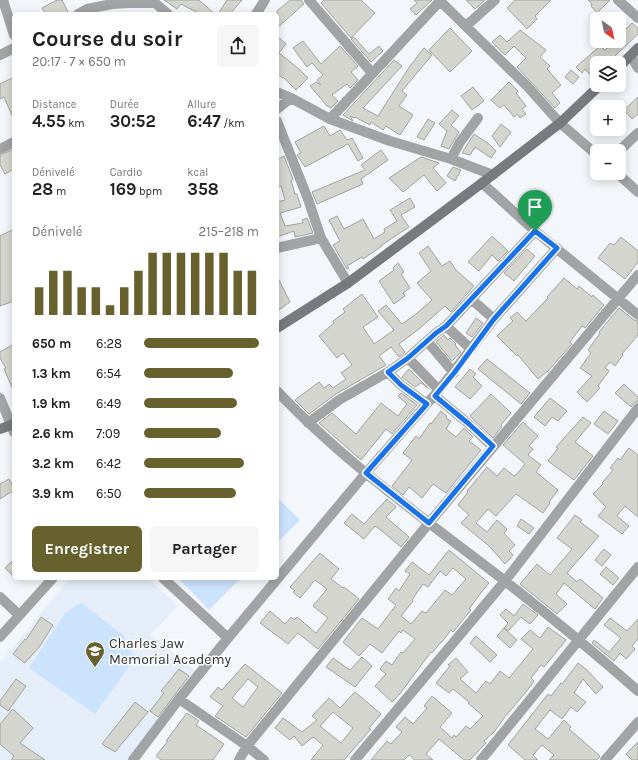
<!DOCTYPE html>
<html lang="fr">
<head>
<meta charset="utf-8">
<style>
  :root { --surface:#fff; --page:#f6f6f6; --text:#202124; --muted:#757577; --accent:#67612e }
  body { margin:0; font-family:Karla,sans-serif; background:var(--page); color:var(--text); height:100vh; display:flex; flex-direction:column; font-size:15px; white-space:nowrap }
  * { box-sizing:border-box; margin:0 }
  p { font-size:13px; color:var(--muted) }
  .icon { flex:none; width:22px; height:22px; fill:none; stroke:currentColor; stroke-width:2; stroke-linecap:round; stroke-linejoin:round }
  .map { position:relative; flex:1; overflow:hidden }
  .details { position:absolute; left:12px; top:12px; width:267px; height:568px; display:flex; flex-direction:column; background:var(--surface); border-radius:6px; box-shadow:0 2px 10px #0003 }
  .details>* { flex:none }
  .needle { width:26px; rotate:147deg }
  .fabs { position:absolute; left:590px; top:12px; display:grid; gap:8px }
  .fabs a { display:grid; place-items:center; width:36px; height:36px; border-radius:6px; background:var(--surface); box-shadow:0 2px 10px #0003; font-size:20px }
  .pin { position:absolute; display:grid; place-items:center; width:34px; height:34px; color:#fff; margin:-41px -17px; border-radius:50% 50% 50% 0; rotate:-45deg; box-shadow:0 0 4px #0007 }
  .pin .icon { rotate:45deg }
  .round { display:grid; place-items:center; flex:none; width:42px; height:42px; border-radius:6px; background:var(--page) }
  .headline { display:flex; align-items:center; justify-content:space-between; height:68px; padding:0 20px }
  h1 { font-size:22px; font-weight:700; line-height:30px }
  .figures { display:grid; grid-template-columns:repeat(3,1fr); gap:6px; height:68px; padding:4px 20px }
  .figures div { display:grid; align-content:center }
  .figures b { font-size:17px; font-weight:700 }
  .figures small { font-size:11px; font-weight:400 }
  .figures p { font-size:11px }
  .chart { height:112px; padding:8px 20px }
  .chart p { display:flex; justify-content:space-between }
  .chart svg { width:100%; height:72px; margin-top:4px; stroke:var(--accent); stroke-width:6 }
  .action { display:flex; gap:8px; margin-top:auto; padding:8px 20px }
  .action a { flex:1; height:46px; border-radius:6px; background:var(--accent); color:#fff; font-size:16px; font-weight:700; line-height:46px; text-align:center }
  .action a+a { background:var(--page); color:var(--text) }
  ul { padding:0 20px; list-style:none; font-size:13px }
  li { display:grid; grid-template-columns:64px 48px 1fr; align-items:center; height:30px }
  li i { height:10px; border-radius:5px; background:var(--accent) }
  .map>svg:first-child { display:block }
</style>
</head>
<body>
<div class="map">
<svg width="638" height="760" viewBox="0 0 638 760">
  <rect width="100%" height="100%" fill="#f3f7fb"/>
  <path fill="#e4edf8" d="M70,578H147L178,606L150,635L197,672L130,760H0V663Z"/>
  <path fill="#cce3fe" d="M277,497L300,520L277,543Z
    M178,578H241L209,610Z
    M81,603L123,635L135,658L95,714L29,668L65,613Z"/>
  <path fill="#d5d5cf" stroke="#a3a39e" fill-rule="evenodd" d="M57,0H62L69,14H46L42,8Z
    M164,0H199L215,14H200L181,4L177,9Z
    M227,0H242L230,14H218Z
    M290,0H301L304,4L277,28V11Z
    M324,0H361L375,13L351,38L321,3Z
    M414,0H432L416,15L410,9L417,3Z
    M466,0H485L475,9Z
    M515,0H551L535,16L537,19L527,29L507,8Z
    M588,0H610L597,13L591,6L592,4Z
    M632,23L638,28V34L614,57L616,58L610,63H597V79L595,80L585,69L582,73L576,67L600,46L605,50L614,41H619V36Z
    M450,28L472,51L450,72L429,50Z
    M520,30L546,50L540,57L550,66L547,69L561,85L552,93L560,103L555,108L517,67L526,58L514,46L505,55L492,42L500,35L507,42Z
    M277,36L286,44L279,53L299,69L308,78L296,90L283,77V78L277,74Z
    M354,37L369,54L379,46L383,51L371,62L351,39Z
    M303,41L321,64L340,46L358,66L351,72L358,80L350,88L347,84L332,95L338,101L331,108L327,106L310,86L316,82L321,85L317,80L323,75L312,63L307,67L293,48Z
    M424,48L432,55L402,91L407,95L399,106L413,115L400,135L386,126L383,130L371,122L370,125L355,117V118L350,116L353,121L343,115L394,60L402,66L363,108L378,116L410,66Z
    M571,70L579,77L573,84L565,77Z
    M14,77V120L4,97L0,99V84Z
    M509,82L518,91L516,93L526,106L522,109L526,114L520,118L517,114L514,117L504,105L500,108L491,100Z
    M473,87L484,101L472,110L461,96Z
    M638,97V114L632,119L624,110Z
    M452,110L459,116L451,125L459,132L449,149L441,146L447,131L439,124Z
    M428,119L435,123L424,140L417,137Z
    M501,124L511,132L500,147L492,136Z
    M324,126L330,136L340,130L347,140L352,138L363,158L358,161L348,144L305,167L297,155L301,153L295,142Z
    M474,134L489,144L496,151L491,158L475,147L470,155L462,153Z
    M14,149V169L5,174L0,165V155Z
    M381,150L388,160L361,179L363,184L317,204L312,192L365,170L361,165Z
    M284,156L293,179L291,180L295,194H297L301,207L280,213L285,226L303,223L302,220L307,218L313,233L295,237L294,231L277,237V202L285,200L281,186L277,187V160Z
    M421,157L439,163L433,168L446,183L437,191L424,175L403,192L389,178Z
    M453,167L461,170L455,181L447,176Z
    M410,198L415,207L401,215L409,227L382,245V246L363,259L362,257L347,266L349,268L347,269L333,245L340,241L329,220L337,216L344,229L363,219L374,239L385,232L384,229L397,221L390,210Z
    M14,229V301L0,306V236Z
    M492,236L508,251L498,261L492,255L479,271L468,262Z
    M621,237L638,251V262L625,279L598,258L610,243L614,245Z
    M428,246L442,266L450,261L456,270L474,286L451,312L445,306L419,329L399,344L405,352L404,353L399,357L391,347L379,356L386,365L336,394L309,414L295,400L319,382L324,388L329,384L333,388L346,379L341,373L352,365L343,353L337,358L319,336L334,323L333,321L345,312L343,309L362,294L378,317L363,327L374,344L394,330L378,311L386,305L402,324L416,314L432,300L417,283L431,271L419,253Z
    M527,249L535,256L514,281L504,273Z
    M398,263L404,272L401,274L410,288L403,293L405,296L394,304L379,281L394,270L393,268Z
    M277,276L290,302L279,310L277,305Z
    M564,278L577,289L579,286L592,297L593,295L604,305L585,328L582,326L570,342L572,344L548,371L538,379L518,355L517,356L497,336L513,321L510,318L517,312L526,321L548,298L547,297Z
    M619,308L634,320L638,321V335L622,354L623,355L615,366L610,362L605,368L609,371L598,386L600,388L587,402L577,392L592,376L580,368L591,353L588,350L600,333L599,332Z
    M476,318L483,323L472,337L466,333Z
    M444,335L448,340L450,338L456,344L455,345L461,352L452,361L436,342Z
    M14,344V392L4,369L6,368L0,358V352Z
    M487,359L530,393L521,404L478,369Z
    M409,369L429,389L421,383L415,387L402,377Z
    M470,369L476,374L473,377L482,386L470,399L455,387Z
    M624,384L638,397V402H635L631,407L615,393Z
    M401,393L417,405L392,434L386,429L361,460L319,423L332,413L356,434L381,403L398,416L407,404L398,396Z
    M491,394L511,413L501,425L502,426L493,438L470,416Z
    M550,398L567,411L558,421L552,417L545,426L534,417Z
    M441,411L447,416L446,418L451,421L446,429L456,437L464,428L473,437L469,441L481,450L446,493L433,484L422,498L409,487L403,495L392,486L412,460L403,453L416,436L419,439L430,423L431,424Z
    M604,411L618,421L608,434L594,424Z
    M583,417L591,423L575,442L593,456L574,480L548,461L558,448L556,447Z
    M523,422L538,436L529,446L533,449L528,455L541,465L536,472L558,490L549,502L550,503L543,513L516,494L496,516L488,509L476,523L487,532L497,520L507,529L504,533L515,545L509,551L513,555L505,564L489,546L461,523L469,515L458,505L468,492L467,491L487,467L497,476L504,468L514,476L516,475L525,464L503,445Z
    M629,448L638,455V517L625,506L617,516L629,526L622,534L598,516L606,507L593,494L603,484L602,483L613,470L610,468L618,458L620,460Z
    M9,479L14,488V490L0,499V484Z
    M387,499L396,507L386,517L409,537L401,547L377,527L375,526L364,539L344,523L352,514L364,524Z
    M575,515L582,520L580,522L599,536L567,573L577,582L580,579L603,598L595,609L564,583L556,594L567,604L557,614L520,584L537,564L550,575L572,549L557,538Z
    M521,519L534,528L529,534L517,526Z
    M604,549L611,555L602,566L595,560Z
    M449,550L489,583L480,594L469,609L471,610L453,632L451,630L442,642H441L432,653L431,652L399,695L392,702L375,686L386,674L380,669L386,661L392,665L401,652L403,653L415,639L403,630L401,633L399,631L382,653L370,644L359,656L343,642L362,618L378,629L396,605L388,599L396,588L399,591L410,574L405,571L412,562L429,575ZM453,568L466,579L452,595L445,590L426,613L422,611L411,624L401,616L413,601L412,600L423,584L428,587L440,571L446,576Z
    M320,553L339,569L331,579L343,588L344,587L359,599L318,649L298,633L288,644L260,623L270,611L285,624L291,617L294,620L297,617L316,633L328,618L313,606L327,589L315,580L300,598L293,592L295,591L290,587Z
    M14,559V577L5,568Z
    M606,567L619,578L613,585L600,574Z
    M523,604L538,615L530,624L521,617L508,631L504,628L508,623L500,615L506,609L514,616Z
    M41,617L53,625L40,646L25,663L13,654L25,639L26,640Z
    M610,618L627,631L638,619V639L632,646L635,649L626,659L620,653L614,661L592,643L594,640L609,652L621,638L604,625Z
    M548,627L566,640L544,667L541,665L531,678L534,681L526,692L504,718L494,732L484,741L486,743L470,760H464L439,739L426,754L433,760H415L409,755L404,760H371L387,741L391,744L402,732L396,727L405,717L413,724L427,708L424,706L432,696L452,713L440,727L452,738L454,735L456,737L466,726L470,729L483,716L468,703L469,702L453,689L449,693L436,683L450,666L448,665L456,658L468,672L460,679L476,693L486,681L490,684L500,671L509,678L533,649L521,639L530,630L540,638Z
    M504,628L517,640L510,648L497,636Z
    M476,636L497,655L490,662L470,643Z
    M362,657L372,666L355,687L326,667L333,658L350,670Z
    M578,663L587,670L603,687L596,694L583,679L574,693L586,702L577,712L571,707L562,719L550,710L535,729L548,739L564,720L571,727L569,729L600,756L597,760H549L554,755L542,745L533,755L538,760H525L508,745L548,694L551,696L561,683L562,684Z
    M245,664L282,693L246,737L215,716L223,706L210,697L218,687L222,690ZM248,679L258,687L243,707L232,698Z
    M179,669L189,676L158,717L150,711L164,693L161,691Z
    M16,679L26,686L8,711L0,705V701Z
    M355,692L381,714L369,728L371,729L344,760H311L323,745L313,737L302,746L294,736L290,740L275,728L283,718L302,732L317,720L312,716L329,698L340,708ZM333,712L353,728L341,743L320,726Z
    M135,702L148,712L115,752L102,744Z
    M13,709L33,728L20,743L45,760H11L14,756L0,744V724Z
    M187,713L199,721L196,725L224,744L213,760H161L156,756L168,741H166Z
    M638,742V760H632L626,754Z"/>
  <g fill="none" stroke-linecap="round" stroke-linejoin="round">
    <path stroke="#a1a3a4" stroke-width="10" d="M3,0L14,35
      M309,0L372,73
      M439,0L527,86L560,123L597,155
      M618,0L638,18
      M78,14L87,9L112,4L129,3H155L168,14
      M256,14L265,0
      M466,26L495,0
      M0,55L14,48
      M631,56L638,68
      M277,92L291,98L330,119L390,141L451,159L493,175
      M277,109L291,98
      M330,119L440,1
      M277,121L308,199L321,238L348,283
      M0,149L14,142
      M619,151L638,133
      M451,159L460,142L478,118
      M617,173L638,192
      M482,183L535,231L638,315
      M277,248L321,238
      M471,299L494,319
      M446,326L471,349
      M427,341L454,373
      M408,358L439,390
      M388,372L401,385L427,404
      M277,391C345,463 426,520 505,581C550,616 595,653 638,691
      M435,396L469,424L493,447
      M0,398L14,432
      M308,423L339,400L388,372L408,358L436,333L446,326L535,231
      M163,578L228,638
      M0,597L19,615
      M0,637L53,578
      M179,699L247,746L264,760
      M133,760L179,699L228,638L366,473L439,390L494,319L557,248
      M239,760L247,746L429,523L638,275
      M355,760L505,581L638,408
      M481,760L638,567
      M605,760L638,722"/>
    <path stroke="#787a7d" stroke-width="10" d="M619,67L638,48
      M277,328L348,283L482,183L560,123L600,85
      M0,429L14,424"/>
  </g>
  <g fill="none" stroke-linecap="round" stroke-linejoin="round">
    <g stroke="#fff" stroke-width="8">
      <path id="route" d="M535,231L557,248L494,319L454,373L435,396L469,424L493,446L429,523L366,473L427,404L401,385L388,372L408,358L436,333L446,326Z"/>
    </g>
    <use href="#route" stroke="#1a73e8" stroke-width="5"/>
  </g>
  <defs>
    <g id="school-pin" transform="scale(1)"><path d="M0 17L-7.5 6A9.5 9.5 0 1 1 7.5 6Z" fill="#67612e" stroke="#fff"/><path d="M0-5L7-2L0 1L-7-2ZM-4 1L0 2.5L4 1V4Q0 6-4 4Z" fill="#fff"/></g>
  </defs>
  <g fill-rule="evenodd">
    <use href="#school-pin" x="95" y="651"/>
  </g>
  <g text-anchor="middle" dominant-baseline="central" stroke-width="3" stroke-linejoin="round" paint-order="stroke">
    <g font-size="14" fill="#2c2e30" stroke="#fff" text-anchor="start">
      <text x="109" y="643">Charles Jaw<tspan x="109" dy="16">Memorial Academy</tspan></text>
    </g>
  </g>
</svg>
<div class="fabs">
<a><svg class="needle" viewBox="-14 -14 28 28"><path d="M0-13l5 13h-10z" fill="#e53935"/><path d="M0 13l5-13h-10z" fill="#757577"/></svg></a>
<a><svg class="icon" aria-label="layers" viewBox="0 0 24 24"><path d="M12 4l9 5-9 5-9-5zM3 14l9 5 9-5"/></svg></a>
<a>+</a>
<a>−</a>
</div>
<div class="pin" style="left:535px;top:231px;background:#1e9e55"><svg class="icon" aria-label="arrive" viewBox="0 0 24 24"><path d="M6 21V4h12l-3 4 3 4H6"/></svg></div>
<section class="details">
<div class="headline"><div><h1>Course du soir</h1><p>20:17 · 7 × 650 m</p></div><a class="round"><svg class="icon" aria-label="share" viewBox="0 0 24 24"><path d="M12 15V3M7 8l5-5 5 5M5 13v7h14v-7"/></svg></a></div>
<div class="figures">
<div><p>Distance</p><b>4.55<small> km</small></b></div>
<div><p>Durée</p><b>30:52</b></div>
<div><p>Allure</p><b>6:47<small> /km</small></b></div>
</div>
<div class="figures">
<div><p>Dénivelé</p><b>28<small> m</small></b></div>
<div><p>Cardio</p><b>169<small> bpm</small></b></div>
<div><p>kcal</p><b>358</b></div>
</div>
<div class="chart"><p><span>Dénivelé</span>215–218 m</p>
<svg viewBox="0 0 160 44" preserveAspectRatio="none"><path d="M5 44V27M15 44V17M25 44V17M35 44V27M45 44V27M55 44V38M65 44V27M75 44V17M85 44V6M95 44V6M105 44V6M115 44V6M125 44V6M135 44V6M145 44V17M155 44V17"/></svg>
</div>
<ul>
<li><b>650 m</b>6:28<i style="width:100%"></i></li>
<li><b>1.3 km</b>6:54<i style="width:77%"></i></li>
<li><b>1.9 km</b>6:49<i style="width:81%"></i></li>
<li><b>2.6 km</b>7:09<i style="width:67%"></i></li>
<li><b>3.2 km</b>6:42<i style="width:87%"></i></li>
<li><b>3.9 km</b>6:50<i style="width:80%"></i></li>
</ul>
<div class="action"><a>Enregistrer</a><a>Partager</a></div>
</section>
</div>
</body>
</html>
